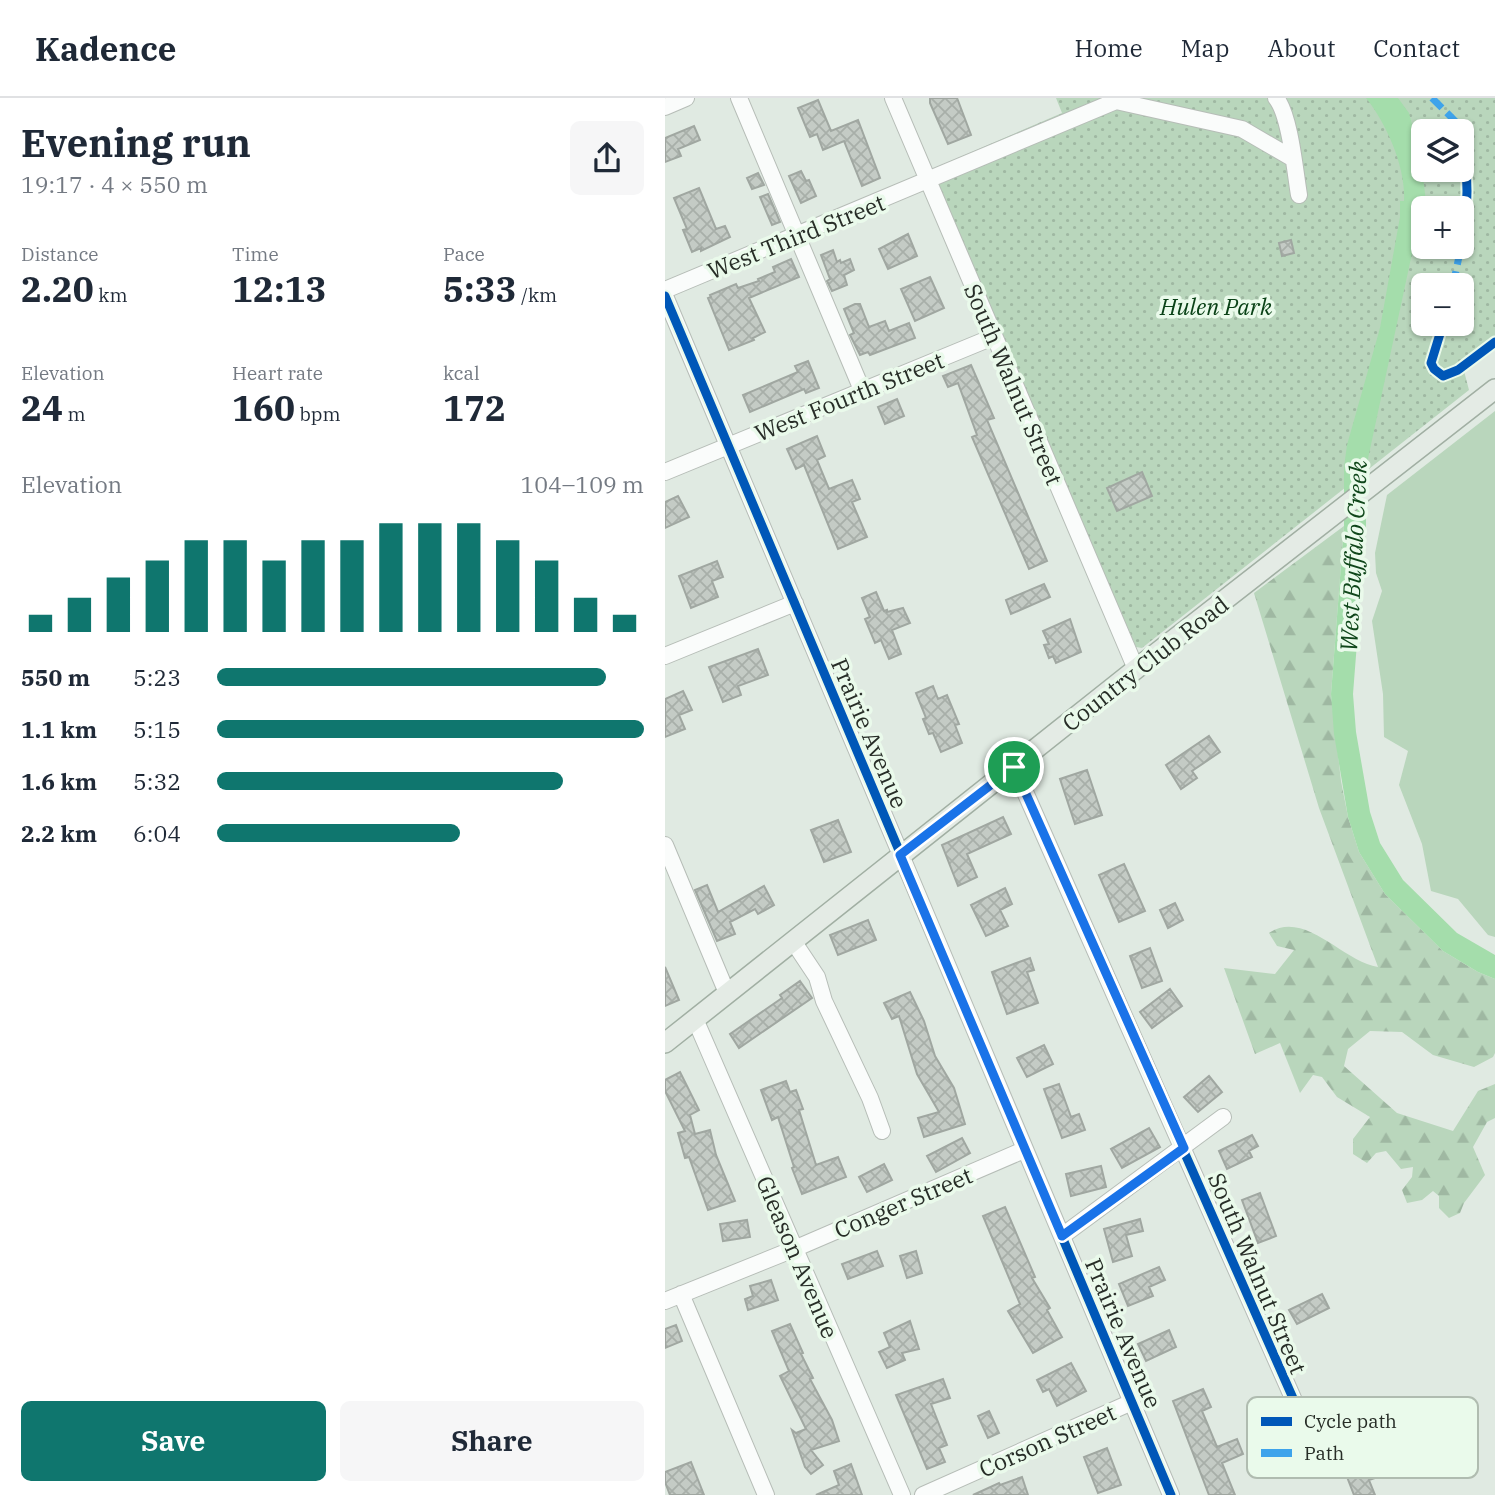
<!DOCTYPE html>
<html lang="en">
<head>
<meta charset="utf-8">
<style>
  :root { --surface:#fff; --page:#f6f6f7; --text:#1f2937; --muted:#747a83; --line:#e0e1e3; --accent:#0f766e }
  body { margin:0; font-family:"IBM Plex Serif",serif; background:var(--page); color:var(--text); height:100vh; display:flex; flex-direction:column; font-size:26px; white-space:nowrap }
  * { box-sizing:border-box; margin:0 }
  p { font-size:23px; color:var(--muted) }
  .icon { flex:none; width:38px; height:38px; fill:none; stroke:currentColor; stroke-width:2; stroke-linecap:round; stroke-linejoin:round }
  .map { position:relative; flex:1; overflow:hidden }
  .side { display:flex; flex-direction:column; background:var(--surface); width:665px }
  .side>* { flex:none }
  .buttons { position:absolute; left:746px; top:21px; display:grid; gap:14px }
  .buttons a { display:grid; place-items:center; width:63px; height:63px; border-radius:10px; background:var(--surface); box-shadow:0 2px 5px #0004; font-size:35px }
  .pin { position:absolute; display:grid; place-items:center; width:60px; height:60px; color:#fff; margin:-30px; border:4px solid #fff; border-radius:50%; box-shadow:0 2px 7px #0007 }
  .round { display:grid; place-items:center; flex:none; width:74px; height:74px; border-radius:10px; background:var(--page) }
  .head { display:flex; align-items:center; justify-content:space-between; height:119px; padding:0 21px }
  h1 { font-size:38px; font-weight:700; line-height:52px }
  .metrics { display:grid; grid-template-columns:repeat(3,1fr); gap:10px; height:119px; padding:7px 21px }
  .metrics div { display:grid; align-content:center }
  .metrics b { font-size:35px; font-weight:700 }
  .metrics small { font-size:19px; font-weight:400 }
  .metrics p { font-size:19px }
  .chart { height:196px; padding:14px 21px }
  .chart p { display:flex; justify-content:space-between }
  .chart svg { width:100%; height:126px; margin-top:7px; stroke:var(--accent); stroke-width:6 }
  .primary-button { display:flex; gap:14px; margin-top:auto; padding:14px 21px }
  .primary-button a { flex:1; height:80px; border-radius:10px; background:var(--accent); color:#fff; font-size:28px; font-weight:700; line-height:80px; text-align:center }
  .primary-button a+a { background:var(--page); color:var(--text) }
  ul { padding:0 21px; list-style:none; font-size:23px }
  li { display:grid; grid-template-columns:112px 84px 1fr; align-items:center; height:52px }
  li i { height:18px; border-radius:9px; background:var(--accent) }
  header { display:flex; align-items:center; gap:42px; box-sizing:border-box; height:98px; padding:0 35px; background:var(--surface); border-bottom:2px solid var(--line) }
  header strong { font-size:33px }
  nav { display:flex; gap:38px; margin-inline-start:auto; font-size:24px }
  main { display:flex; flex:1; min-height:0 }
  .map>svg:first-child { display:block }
</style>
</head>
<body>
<header>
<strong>Kadence</strong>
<nav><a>Home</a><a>Map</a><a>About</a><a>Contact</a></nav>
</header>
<main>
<section class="side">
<div class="head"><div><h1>Evening run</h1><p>19:17 · 4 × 550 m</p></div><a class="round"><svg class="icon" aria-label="share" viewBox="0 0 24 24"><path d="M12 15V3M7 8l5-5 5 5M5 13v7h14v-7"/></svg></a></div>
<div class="metrics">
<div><p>Distance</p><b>2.20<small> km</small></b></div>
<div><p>Time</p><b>12:13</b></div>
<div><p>Pace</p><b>5:33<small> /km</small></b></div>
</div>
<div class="metrics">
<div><p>Elevation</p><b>24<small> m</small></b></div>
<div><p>Heart rate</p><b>160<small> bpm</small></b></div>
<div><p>kcal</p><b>172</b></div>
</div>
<div class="chart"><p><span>Elevation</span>104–109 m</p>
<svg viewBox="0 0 160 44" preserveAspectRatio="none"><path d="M5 44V38M15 44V32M25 44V25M35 44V19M45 44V12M55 44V12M65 44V19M75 44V12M85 44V12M95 44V6M105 44V6M115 44V6M125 44V12M135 44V19M145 44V32M155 44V38"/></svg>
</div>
<ul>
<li><b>550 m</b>5:23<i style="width:91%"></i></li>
<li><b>1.1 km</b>5:15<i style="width:100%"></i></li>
<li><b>1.6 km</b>5:32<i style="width:81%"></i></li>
<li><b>2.2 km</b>6:04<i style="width:57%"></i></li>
</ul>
<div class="primary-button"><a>Save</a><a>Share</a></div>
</section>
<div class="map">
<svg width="830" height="1397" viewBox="0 0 830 1397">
  <defs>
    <pattern id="forest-firs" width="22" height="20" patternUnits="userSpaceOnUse" patternTransform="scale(1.75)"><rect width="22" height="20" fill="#b9d6bc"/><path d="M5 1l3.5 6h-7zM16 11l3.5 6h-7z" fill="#9fb8a2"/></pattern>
    <pattern id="park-dots" width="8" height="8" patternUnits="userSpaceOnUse" patternTransform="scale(1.75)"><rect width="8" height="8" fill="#b9d6bc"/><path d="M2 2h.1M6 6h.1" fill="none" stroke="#9fb8a2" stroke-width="1.8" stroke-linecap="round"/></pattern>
    <pattern id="building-cross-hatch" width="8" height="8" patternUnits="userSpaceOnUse" patternTransform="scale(1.75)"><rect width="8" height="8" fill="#c4cbc5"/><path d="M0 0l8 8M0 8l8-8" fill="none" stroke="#a8afa9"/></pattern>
  </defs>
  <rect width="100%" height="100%" fill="#e0eae2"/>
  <path fill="#b9d6bc" d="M830,313V839L823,837L793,801L766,793L757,746L734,687L743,653L719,639L718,596L707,523L717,493L711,475L710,455L722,397Z"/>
  <path fill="url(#forest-firs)" d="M679,428L666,596L676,683L683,719L694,754L720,796L778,853L813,874L830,881V955L828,959L809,969L768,957L737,934L705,933L683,951L679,968L732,1015L788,1033L813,993L830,986V1020L822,1024L808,1049L820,1077L799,1105L795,1115L784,1120L774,1110V1098L768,1093L757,1102L742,1105L737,1092L747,1079L748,1069L736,1071L721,1053L711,1055L702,1065L688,1056V1041L705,1019L672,999L657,979L648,977L635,995L615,945L590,956L559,870L610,876L629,852L612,848L604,835C640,811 678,864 713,869L654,710L589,495Z"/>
  <path fill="url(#park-dots)" fill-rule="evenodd" d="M391,0H830V250L799,273L804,292L477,550L471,549L265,72L397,15ZM758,33H796V72H758ZM758,110H796V149H758ZM758,187H796V226H758Z"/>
  <path fill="#a4ddab" d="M701,0H733L744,15L756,61L761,104L752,132L701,370V429L688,596L691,634L705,714L715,745L738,782L792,835L830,857V881L813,874L778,853L720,796L694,754L683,719L669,636L666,596L679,428V369L682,347L715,230L735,119V103H739C741,70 722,26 701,0Z"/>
  <path fill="url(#building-cross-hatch)" stroke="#a0a7a1" stroke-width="2" d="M265,0H292L306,37L283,46L265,5Z
    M153,2L166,33L193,22L215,80L197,88L179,43L158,52L152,36L145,39L133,10Z
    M29,28L35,42L13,51L16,58L0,64V40Z
    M136,73L141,83L144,82L151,98L136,105L124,78Z
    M93,75L99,87L87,91L82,80Z
    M34,90L51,131L60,128L65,139L36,153V150L27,154L18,132L22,131L9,100Z
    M103,96L115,124L107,127L95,99Z
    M243,136L252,158L223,171L214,151Z
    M626,142L629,155L617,158L614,145Z
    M168,152L172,164L175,162L176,165L185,161L189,172L179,177L182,187L167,193L162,183L165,181L156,157Z
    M126,161L134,179L84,200L100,234L88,240L89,242L64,252L43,200L46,199L45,197L71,186L73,190L94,183L93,181L110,174L108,169Z
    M265,179L279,210L250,223L236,191Z
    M190,206H195L204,229L220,223L224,233L244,225L250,240L205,257L203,254L195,257L185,237L189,235L179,211Z
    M143,263L154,290L141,295L139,291L85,314L78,297L133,274L130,268Z
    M306,267L329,320L322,322L382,463L364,471L307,339L312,337L293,285L283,289L278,278Z
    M232,301L239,318L220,326L213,309Z
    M152,338L160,358L152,362L164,391L187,382L195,401L187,404L202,439L173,451L139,367L131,371L122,351Z
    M477,374L487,398L452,413L442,390Z
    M13,398L24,419L0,430V404Z
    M52,463L58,479L47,483L53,499L26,510L14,478Z
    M379,486L385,499L346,516L341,502Z
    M211,494L219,513L222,512V514L238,510L245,525L227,532L236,556L224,561L216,542L210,545L200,521L205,519L197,500Z
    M405,521L416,554L391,565L388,558L384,560L379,547L384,546L378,533Z
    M93,551L103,577L73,588L76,597L58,604L44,569Z
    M268,588L273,601L282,597L294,626L290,627L297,645L276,654L268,635L264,636L258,621L261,620L251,595Z
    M18,593L27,612L14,617L20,631L0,639V601Z
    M544,638L555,654L527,673L532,680L516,691L501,667Z
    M422,672L437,717L410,726L395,681Z
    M338,719L346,736L302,756L312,779L293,788L277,747Z
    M173,722L186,754L159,764L146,732Z
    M459,766L480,813L454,824L434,777Z
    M42,787L53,814L99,788L109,807L93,816L90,811L65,824L70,836L52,843L30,792Z
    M340,790L347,806L335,812L343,828L321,838L306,807Z
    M510,805L518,822L503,830L495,812Z
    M203,822L211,842L173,857L165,837Z
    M485,850L497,883L477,890L465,858Z
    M365,860L369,872L362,874L373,905L342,916L327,874Z
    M0,869L14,902L0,908Z
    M135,883L147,900L74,950L65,936L117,900L115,897Z
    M505,891L517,908L487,930L475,914Z
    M245,894L259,923L270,958L289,990L300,1026L259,1039L253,1020L274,1014L252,976L234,918L227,921L219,905Z
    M379,947L388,966L362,979L352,960Z
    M15,974L34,1012L25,1017L30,1036L45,1032L51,1057L70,1103L43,1112L24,1059L20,1060L13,1035L20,1033L0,993V982Z
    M544,978L557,994L533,1014L519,999Z
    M121,983L125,994L131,992L138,1011L134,1012L151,1067L173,1059L181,1079L137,1096L127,1070L129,1069L113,1019L107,1022L96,992Z
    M394,986L406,1019L414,1016L420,1032L397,1040L379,991Z
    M484,1030L495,1049L457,1070L446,1051Z
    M587,1037L593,1048L584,1053L587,1059L562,1071L554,1053Z
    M297,1040L305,1055L271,1074L262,1058Z
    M219,1066L227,1082L202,1094L194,1079Z
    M436,1068L441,1089L406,1098L401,1076Z
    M595,1095L611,1138L593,1145L577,1102Z
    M340,1109L370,1179L367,1180L385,1210L382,1212L397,1239L368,1255L343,1213L355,1206L318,1118Z
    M475,1121L478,1133L461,1137L467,1158L448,1164L439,1131Z
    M82,1122L85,1139L58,1143L55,1126Z
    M212,1153L218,1168L183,1181L177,1166Z
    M251,1153L257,1175L242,1180L235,1158Z
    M494,1169L500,1182L484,1189L488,1198L463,1208L454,1186Z
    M106,1182L113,1202L83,1212L80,1201L88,1198L85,1188Z
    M657,1196L664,1210L632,1226L624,1212Z
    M245,1223L254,1251L237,1255L240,1262L222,1270L214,1254L225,1249L219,1235Z
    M125,1226L138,1255L136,1256L148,1280L145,1281L167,1322L174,1343L146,1352L158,1367L146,1376L140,1369L127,1332L131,1335L141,1331L115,1278L124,1273L107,1233Z
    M11,1227L17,1243L0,1250V1231Z
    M504,1232L511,1249L481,1263L473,1246Z
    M406,1265L421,1293L392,1308L384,1291L378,1294L372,1282Z
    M278,1281L285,1300L266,1306L282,1347L274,1350L280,1364L262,1371L231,1297Z
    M538,1291L546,1309L537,1313L552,1349L572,1341L578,1356L557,1365L570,1397H544L508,1303Z
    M324,1313L334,1335L323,1340L313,1318Z
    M442,1350L456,1387L433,1395L419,1359Z
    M711,1358L719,1377L704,1382L710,1397H689L679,1371Z
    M26,1364L39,1397H5L0,1384V1374Z
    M186,1366L197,1397H151L174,1387L169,1373Z
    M357,1379L363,1397H308L334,1385L335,1387Z"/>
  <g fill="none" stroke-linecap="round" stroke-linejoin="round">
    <g stroke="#b6bdb7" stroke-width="18">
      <path id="minor" d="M74,0L197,292
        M228,0L471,571
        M611,0C625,17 630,73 634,97
        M451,3L577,31L627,60
        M0,9L21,0
        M0,192L458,0
        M0,198L506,1397
        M0,374L328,239
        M0,558L130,505
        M349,669L650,1350
        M0,747L62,895
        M128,843L152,879L159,903L205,1000L217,1033
        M30,921L237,1397
        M397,1138L558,1019
        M16,1196L101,1397
        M0,1203L129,1151L359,1052
        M258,1397L467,1304"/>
    </g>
    <g stroke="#a1afa3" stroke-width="22">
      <path id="major" d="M0,945L471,571L830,291"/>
    </g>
    <use href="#minor" stroke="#fafcfb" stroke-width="16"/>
    <use href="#major" stroke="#e4ebe5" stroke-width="19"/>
    <path stroke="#3ea3eb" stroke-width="7" stroke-dasharray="14 7" stroke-linecap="butt" d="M767,0L792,25L795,33
      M788,187L796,149"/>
    <g stroke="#eafaeb" stroke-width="13">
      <path id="cycleway" d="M796,41C804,81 804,105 796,145
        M0,198L506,1397
        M778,226L766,265L769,271L778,278L793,272L830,244
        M349,669L650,1350"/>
    </g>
    <use href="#cycleway" stroke="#0057b8" stroke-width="9"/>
  </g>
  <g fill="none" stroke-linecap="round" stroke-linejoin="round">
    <g stroke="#fff" stroke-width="14">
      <path id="route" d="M349,669L519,1050L397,1138L235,757Z"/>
    </g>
    <use href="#route" stroke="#1a73e8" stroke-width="9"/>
  </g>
  <g text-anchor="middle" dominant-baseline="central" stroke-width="7" stroke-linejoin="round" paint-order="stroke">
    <g font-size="23" fill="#272d27" stroke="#eafaeb">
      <text transform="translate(131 138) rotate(-22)">West Third Street</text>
      <text transform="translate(349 286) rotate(67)">South Walnut Street</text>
      <text transform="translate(184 298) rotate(-22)">West Fourth Street</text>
      <text transform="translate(480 565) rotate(-38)">Country Club Road</text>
      <text transform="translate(205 635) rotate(67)">Prairie Avenue</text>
      <text transform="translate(238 1104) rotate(-23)">Conger Street</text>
      <text transform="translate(133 1159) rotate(67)">Gleason Avenue</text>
      <text transform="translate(593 1175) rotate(67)">South Walnut Street</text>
      <text transform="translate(459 1235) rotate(67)">Prairie Avenue</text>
      <text transform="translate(382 1342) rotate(-24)">Corson Street</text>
    </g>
    <g font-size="23" font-style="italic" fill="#0a4217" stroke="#eafaeb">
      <text x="551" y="208">Hulen Park</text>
    </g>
    <g font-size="24" font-style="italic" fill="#0f461a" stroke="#eafaeb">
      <text transform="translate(688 458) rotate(-87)">West Buffalo Creek</text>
    </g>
  </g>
  <rect x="582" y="1299" width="231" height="81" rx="10" fill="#eafaeb" stroke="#b0bcb0" stroke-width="2"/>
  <rect x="596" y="1319" width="31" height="9" fill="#0057b8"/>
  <rect x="596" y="1351" width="31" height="8" fill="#3ea3eb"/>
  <g font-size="19" fill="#272d27">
    <text x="639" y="1330">Cycle path</text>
    <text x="639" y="1362">Path</text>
  </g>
</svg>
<div class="buttons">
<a><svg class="icon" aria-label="layers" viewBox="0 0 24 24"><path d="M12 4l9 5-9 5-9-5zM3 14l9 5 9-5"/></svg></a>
<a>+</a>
<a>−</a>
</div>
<div class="pin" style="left:349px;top:669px;background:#1e9e55"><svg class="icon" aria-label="arrive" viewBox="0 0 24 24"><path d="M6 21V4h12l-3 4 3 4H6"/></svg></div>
</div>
</main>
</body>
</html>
